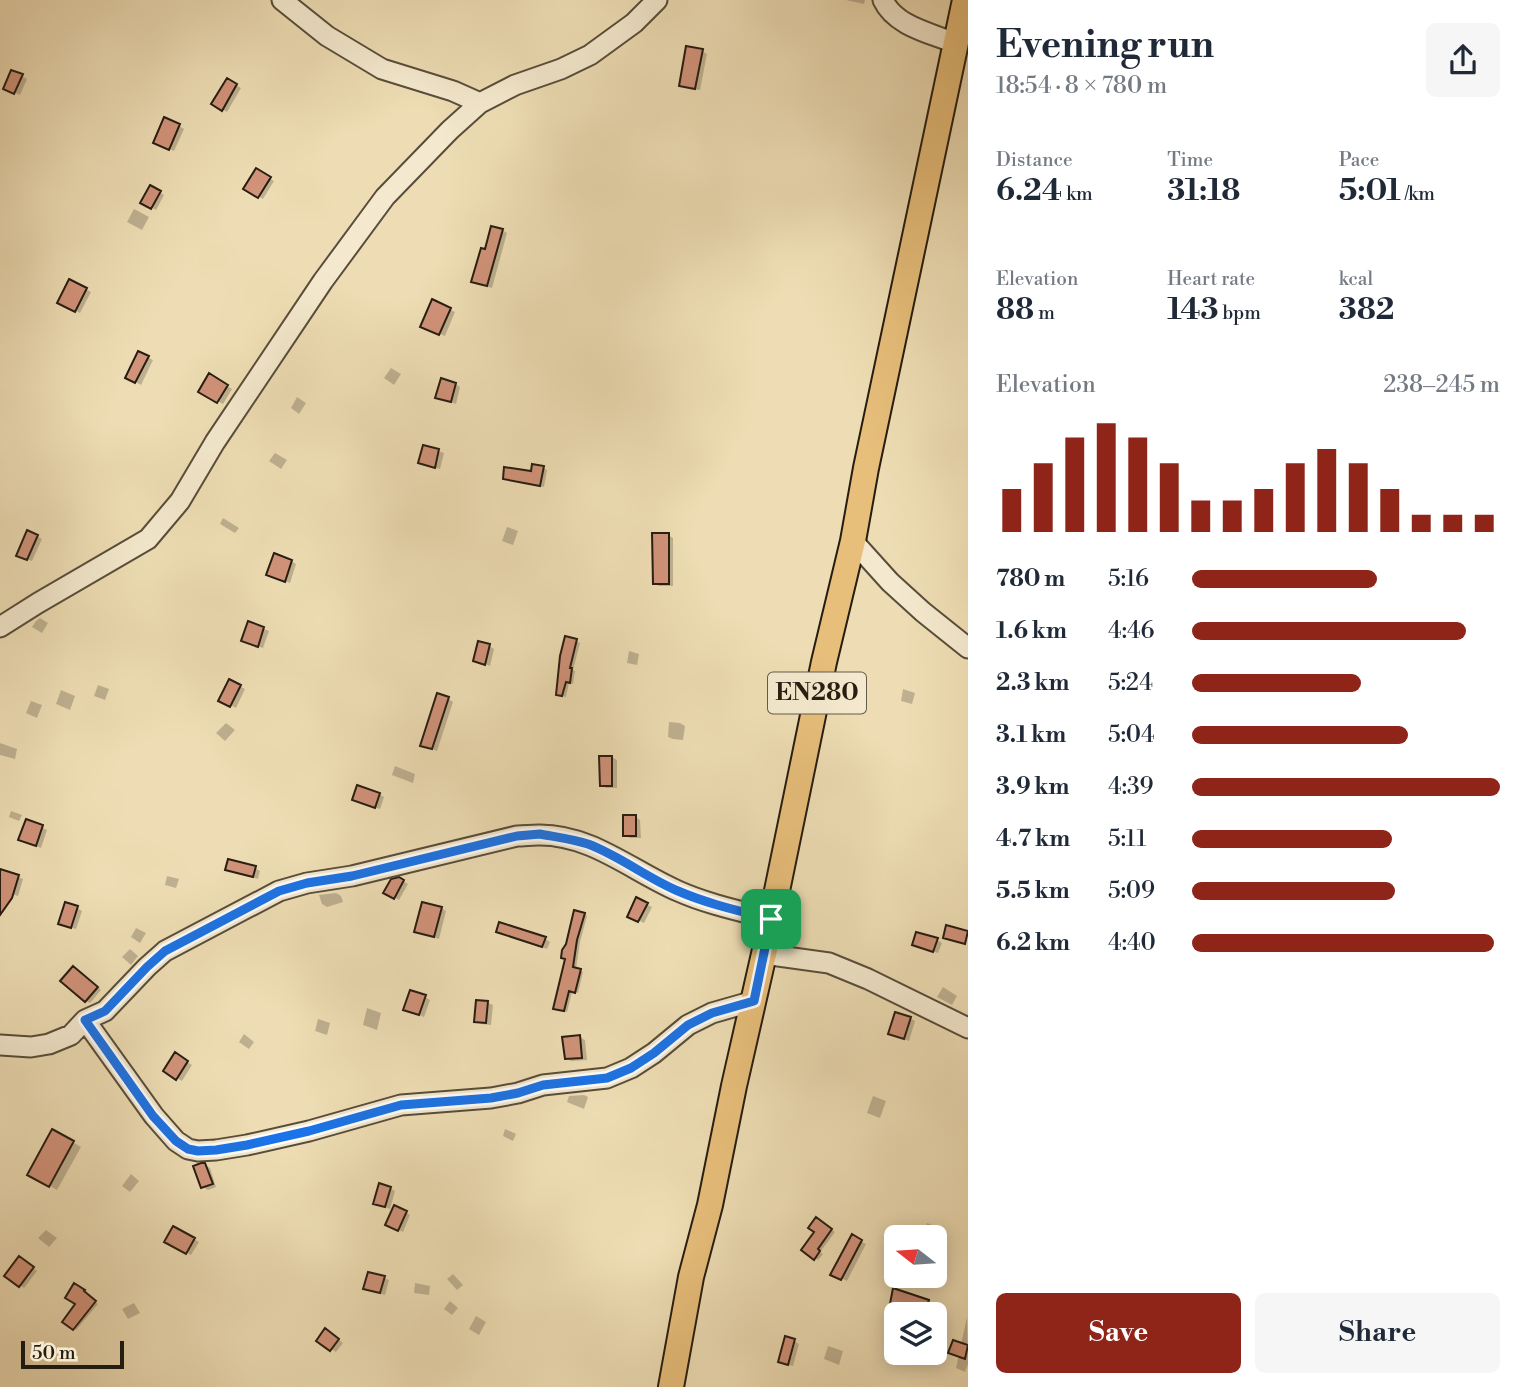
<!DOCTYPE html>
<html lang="en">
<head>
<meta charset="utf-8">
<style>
  :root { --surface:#fff; --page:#f6f6f7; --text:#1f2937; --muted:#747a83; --accent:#8f2418 }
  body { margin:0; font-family:"Libre Bodoni",serif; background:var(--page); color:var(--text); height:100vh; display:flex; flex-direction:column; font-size:26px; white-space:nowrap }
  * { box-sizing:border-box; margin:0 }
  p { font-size:23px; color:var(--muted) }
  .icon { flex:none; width:38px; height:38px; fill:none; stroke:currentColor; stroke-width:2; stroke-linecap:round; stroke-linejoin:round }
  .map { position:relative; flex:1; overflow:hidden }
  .details { display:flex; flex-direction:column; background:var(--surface); width:560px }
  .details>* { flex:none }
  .needle { width:46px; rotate:287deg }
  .tools { position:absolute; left:884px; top:1225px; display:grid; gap:14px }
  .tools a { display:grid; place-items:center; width:63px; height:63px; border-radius:10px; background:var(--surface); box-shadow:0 4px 18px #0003; font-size:35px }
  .scale { position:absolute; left:21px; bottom:18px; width:103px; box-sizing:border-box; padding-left:7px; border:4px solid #261d11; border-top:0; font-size:19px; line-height:24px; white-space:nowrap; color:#261d11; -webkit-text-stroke:5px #f4e9ce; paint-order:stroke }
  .pin { position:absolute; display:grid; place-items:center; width:60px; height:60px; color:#fff; margin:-30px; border-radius:14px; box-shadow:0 4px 10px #0006 }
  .round { display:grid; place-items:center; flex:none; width:74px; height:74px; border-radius:10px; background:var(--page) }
  .summary { display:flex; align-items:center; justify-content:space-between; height:119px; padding:0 28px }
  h1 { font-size:38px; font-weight:800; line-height:52px }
  .stats { display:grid; grid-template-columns:repeat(3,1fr); gap:10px; height:119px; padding:7px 28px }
  .stats div { display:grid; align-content:center }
  .stats b { font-size:30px; font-weight:800 }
  .stats small { font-size:19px; font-weight:400 }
  .stats p { font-size:19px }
  .chart { height:196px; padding:14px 28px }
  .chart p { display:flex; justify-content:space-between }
  .chart svg { width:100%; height:126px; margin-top:7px; stroke:var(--accent); stroke-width:6 }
  .action { display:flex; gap:14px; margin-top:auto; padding:14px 28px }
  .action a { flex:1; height:80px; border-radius:10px; background:var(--accent); color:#fff; font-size:28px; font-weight:800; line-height:80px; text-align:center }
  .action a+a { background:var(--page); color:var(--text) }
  ul { padding:0 28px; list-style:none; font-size:23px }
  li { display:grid; grid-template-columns:112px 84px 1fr; align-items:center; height:52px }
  li i { height:18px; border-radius:9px; background:var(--accent) }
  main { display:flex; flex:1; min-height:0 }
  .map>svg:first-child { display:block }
</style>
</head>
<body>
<main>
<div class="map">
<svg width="968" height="1387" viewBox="0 0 968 1387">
  <rect width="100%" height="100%" fill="#eeddb4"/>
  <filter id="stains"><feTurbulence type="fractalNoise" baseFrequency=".00286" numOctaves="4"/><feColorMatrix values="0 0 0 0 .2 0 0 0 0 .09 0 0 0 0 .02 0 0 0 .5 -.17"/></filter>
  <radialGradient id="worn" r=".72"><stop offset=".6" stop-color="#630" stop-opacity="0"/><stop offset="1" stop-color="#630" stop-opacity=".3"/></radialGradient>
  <path fill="#0003" d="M846,0H865L864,4Z
    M702,51L707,54L700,90L686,88L681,85Z
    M22,76L27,79L20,95L10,91Z
    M227,80L241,88L227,112L214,104Z
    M179,126L184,129L174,151L160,145Z
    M256,170L274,181L263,199L245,188Z
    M150,187L164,195L156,210L142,202Z
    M134,209L149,217L142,230L127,222Z
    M502,230L507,233L492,288L478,284L473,281L486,251Z
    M70,281L91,292L80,313L59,302Z
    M433,302L455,312L445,336L427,329Z
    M139,353L153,360L141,385L127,377Z
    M391,368L401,374L394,385L384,378Z
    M210,376L232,389L223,404L201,391Z
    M455,384L460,387L456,404L437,397Z
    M297,397L306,403L299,414L291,408Z
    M424,447L444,453L440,469L420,463Z
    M275,453L287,460L281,469L269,461Z
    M543,468L547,470L544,487L509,480L505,478L532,472Z
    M223,518L239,528L235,533L220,524Z
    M507,527L518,531L513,545L502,541Z
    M668,535L673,538V586H659L654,583Z
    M37,536L42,539L32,561L23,558Z
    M291,561L296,564L290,583L273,577Z
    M40,618L48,623L42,633L32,627L36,621Z
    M249,623L269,631L263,648L248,643Z
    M576,641L580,643L573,670L575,671L573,684L569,683L566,697L562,696L558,694Z
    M489,646L494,649L490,666L475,660Z
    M629,651L639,654L637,665L627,663Z
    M229,681L245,689L236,708L220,700Z
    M98,685L109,689L105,700L94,696Z
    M903,689L915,693L912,704L901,701Z
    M61,690L75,696L70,710L56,704Z
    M448,699L453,702L437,751L427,747Z
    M31,701L42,705L37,718L26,713Z
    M669,722L680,723L685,726L683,740L673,739L668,737Z
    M226,723L235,730L225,741L216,733Z
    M0,743L17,749L15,759L0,755Z
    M612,757L617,760V788H606L602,785Z
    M395,766L415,774L413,783L392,775Z
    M379,794L384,797L380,809L359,802Z
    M11,811L22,815L19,821L9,817Z
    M635,817L640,820L641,838H630L625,835Z
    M27,821L47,830L41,848L25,842Z
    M255,868L260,871L258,879L232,872Z
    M167,876L179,879L176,888L165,885Z
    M18,877L23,879L18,896L0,890V880Z
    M399,879L408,884L399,900L385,892Z
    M336,893L341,896L343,902L327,907L322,904L319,895Z
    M637,900L652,907L644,923L629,916Z
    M77,908L82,911L76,929L65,926Z
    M441,908L446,911L439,939L416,931Z
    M585,914L587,916L580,942L576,969L583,972L578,993L572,992L567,1012L558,1010L566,960Z
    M136,928L146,933L140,943L131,937Z
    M503,934L545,939L550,942L547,949Z
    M937,940L942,943L938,953L919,947Z
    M130,949L138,956L131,965L122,957Z
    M78,971L101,990L90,1003L86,1001Z
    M943,987L957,996L952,1005L937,997Z
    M425,997L430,1000L424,1017L405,1009Z
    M478,1002L488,1003L493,1005L491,1025L481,1024L476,1021Z
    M367,1008L381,1013L377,1030L363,1025Z
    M910,1018L915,1021L909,1041L890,1034Z
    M318,1019L330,1023L327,1035L315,1031Z
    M244,1034L254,1042L249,1049L239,1042Z
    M580,1037L585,1040L587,1060L571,1061L566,1058Z
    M176,1055L192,1065L182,1081L165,1071Z
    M584,1095L588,1097L584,1109L567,1102L569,1096Z
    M873,1096L886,1101L880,1118L867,1113Z
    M505,1129L516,1134L513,1141L503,1136Z
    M53,1131L81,1147L57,1190L29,1174Z
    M205,1165L210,1168L216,1187L208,1190L203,1187Z
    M131,1174L139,1181L130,1192L122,1186Z
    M390,1188L395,1191L390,1209L375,1203Z
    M406,1212L410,1215L403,1232L392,1227Z
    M820,1221L835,1232L820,1252L823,1254L818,1260L815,1258L817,1232Z
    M927,1223L943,1230L937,1246L934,1245V1237H923Z
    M174,1228L199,1242L191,1255L166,1241Z
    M46,1230L57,1238L49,1247L38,1238Z
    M852,1237L866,1244L847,1281L833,1274Z
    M24,1261L37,1271L24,1288L20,1285Z
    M453,1274L463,1285L457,1290L447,1279Z
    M384,1278L389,1280L385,1295L370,1291Z
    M415,1283L430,1286L429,1295L414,1293Z
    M75,1286L86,1293V1294L98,1304L76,1330L64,1322L77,1303Z
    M894,1291L932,1304L929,1314H912L894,1308Z
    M450,1301L458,1308L452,1315L444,1309Z
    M134,1303L140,1313L128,1319L122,1309Z
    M476,1316L486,1322L479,1335L469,1329Z
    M967,1317L968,1364L965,1372L956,1368Z
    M330,1333L343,1343L336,1352L318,1340Z
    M794,1341L799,1344L793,1366L785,1364Z
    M828,1346L843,1351L839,1365L824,1359Z"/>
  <path fill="#d1937a" stroke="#261d11" stroke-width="2" d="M686,46L703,49L695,89L679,86Z
    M11,70L23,74L14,94L3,89Z
    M227,78L237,84L222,111L211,104Z
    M164,117L180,124L169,150L153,143Z
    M256,168L271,177L258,198L243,189Z
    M150,185L161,191L151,209L140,203Z
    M491,226L503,229L487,286L471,282L481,248L485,249Z
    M69,279L87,288L75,312L57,303Z
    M432,299L451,308L439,335L420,327Z
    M138,351L149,356L135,383L125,378Z
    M209,373L228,385L217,403L198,392Z
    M441,378L456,383L451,402L435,398Z
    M423,445L439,449L435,468L418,463Z
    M532,464L544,466L540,486L503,479L504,467L531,471Z
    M27,530L38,535L27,560L16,556Z
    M652,533H669V584H653Z
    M274,553L292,560L285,582L266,575Z
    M248,621L264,627L258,647L241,641Z
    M565,636L577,639L570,668H572L570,683L566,682L562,696L556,695L560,656Z
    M478,641L490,644L485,665L473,661Z
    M229,679L241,685L230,707L218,701Z
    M437,693L449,697L432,749L420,746Z
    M599,756H612V786H600Z
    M357,785L380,793L375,808L352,800Z
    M623,815H636V836H623Z
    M26,819L43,825L36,846L18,840Z
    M228,859L256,866L253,877L225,870Z
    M0,869L19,875L12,898L0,915Z
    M399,877L404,880L394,899L383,893L391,879Z
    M636,897L648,903L638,922L627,917Z
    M65,902L78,906L71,928L58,924Z
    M422,902L442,907L434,937L414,932Z
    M574,910L585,913L577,940L573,967L581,969L575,993L569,991L564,1011L553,1009L565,959L561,958L562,950L566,944Z
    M499,922L546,937L542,947L496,932Z
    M946,925L968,931L965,944L943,938Z
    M916,932L938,938L933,952L912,945Z
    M73,966L98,987L85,1002L60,981Z
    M410,990L426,995L419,1015L403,1010Z
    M476,1000L488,1001L486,1023L474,1022Z
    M895,1012L911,1017L904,1039L888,1034Z
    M580,1035L582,1058L565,1059L562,1037Z
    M175,1052L188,1061L176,1080L163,1071Z
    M52,1129L74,1141L49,1187L27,1175Z
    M201,1163H205L213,1184L201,1188L193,1166Z
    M379,1183L391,1187L385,1207L373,1204Z
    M394,1205L407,1211L398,1231L385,1225Z
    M816,1217L832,1229L818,1249L820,1251L814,1260L801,1250L814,1232L808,1228Z
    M173,1226L195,1238L186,1254L164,1242Z
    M852,1234L862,1240L841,1280L830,1275Z
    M19,1256L34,1267L19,1287L4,1276Z
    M368,1272L385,1276L380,1293L363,1289Z
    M74,1283L85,1290L84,1291L96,1301L73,1330L62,1322L75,1304L65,1298Z
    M893,1288L929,1300L924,1314H888Z
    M325,1328L339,1339L330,1351L316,1341Z
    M785,1336L795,1339L788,1365L778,1362Z
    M953,1340L968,1345L965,1359L948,1353Z"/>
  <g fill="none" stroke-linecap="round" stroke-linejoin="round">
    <g stroke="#584d3a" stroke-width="23">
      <path id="minor" d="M282,0L327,36L382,69L453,91L480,103
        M883,0C895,26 930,33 955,43
        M853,541L890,582L923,612L968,648
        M0,627L38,603L148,539L180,501L215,442L323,281L385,197L450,130L480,103L515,85L561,69L590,55L634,23L657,0
        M764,954L829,963L868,979L968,1028
        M85,1020L154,1116L176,1141L188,1149L198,1151L216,1150L247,1145L309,1131L401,1105L491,1098L518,1093L543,1085L607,1078L631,1068L654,1053L688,1025L712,1013L754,1001
        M0,1045L31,1047L49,1044L71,1035L85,1020L105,1011L147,967L165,951L279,891L307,883L352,876L517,836C524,836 531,835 538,835C591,834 632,871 678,891C707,904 740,911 771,919"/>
    </g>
    <g stroke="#261d11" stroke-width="28">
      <path id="major" d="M671,1387L691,1277L710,1205L734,1086L764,954L824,662L853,541L866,468L965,0"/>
    </g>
    <use href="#minor" stroke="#f4e9ce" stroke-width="19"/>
    <use href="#major" stroke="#e7be7a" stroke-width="24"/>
  </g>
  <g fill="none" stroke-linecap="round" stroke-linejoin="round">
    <g stroke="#fff" stroke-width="14">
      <path id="route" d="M540,834C556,837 572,839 588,844C620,856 647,878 678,891C708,904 740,911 771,919L754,1001L712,1013L688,1025L654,1053L631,1068L607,1078L543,1085L518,1093L491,1098L401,1105L309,1131L247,1145L216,1150L198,1151L188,1149L176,1141L153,1116L85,1020L105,1011L147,967L165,951L279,891L307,883L352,876L517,836Z"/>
    </g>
    <use href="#route" stroke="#1a73e8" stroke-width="9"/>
  </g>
  <g text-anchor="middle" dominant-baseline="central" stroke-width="6" stroke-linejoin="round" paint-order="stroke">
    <rect fill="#f4e9ce" stroke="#645a4a" stroke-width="2" x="768" y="672.5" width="98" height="41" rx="5"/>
    <g font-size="24" font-weight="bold" fill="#261d11">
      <text x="817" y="693">EN280</text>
    </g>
  </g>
  <rect width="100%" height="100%" filter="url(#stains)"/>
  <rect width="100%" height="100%" fill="url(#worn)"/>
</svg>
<div class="tools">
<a><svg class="needle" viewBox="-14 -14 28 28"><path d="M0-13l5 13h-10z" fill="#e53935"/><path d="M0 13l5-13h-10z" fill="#747a83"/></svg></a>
<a><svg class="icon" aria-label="layers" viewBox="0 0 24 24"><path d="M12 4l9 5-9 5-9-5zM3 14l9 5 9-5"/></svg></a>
</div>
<div class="scale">50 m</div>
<div class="pin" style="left:771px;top:919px;background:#1e9e55"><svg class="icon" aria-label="arrive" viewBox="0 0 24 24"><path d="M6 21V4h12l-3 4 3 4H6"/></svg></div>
</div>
<section class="details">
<div class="summary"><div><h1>Evening run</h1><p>18:54 · 8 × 780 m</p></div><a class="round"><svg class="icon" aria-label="share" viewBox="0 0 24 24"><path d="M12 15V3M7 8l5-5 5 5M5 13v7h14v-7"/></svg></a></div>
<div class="stats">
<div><p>Distance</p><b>6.24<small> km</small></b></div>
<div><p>Time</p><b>31:18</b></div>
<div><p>Pace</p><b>5:01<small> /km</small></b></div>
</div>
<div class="stats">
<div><p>Elevation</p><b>88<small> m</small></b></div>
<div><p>Heart rate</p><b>143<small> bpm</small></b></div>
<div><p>kcal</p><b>382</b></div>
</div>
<div class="chart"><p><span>Elevation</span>238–245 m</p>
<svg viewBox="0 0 160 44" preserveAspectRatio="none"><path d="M5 44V29M15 44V20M25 44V11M35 44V6M45 44V11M55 44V20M65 44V33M75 44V33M85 44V29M95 44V20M105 44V15M115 44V20M125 44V29M135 44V38M145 44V38M155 44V38"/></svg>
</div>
<ul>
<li><b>780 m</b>5:16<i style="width:60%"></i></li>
<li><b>1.6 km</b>4:46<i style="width:89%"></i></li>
<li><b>2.3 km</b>5:24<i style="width:55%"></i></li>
<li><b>3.1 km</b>5:04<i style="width:70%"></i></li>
<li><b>3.9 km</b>4:39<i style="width:100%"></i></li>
<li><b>4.7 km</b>5:11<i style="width:65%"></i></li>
<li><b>5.5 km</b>5:09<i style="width:66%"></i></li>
<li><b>6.2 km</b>4:40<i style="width:98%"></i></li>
</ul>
<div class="action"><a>Save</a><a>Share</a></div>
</section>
</main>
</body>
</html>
